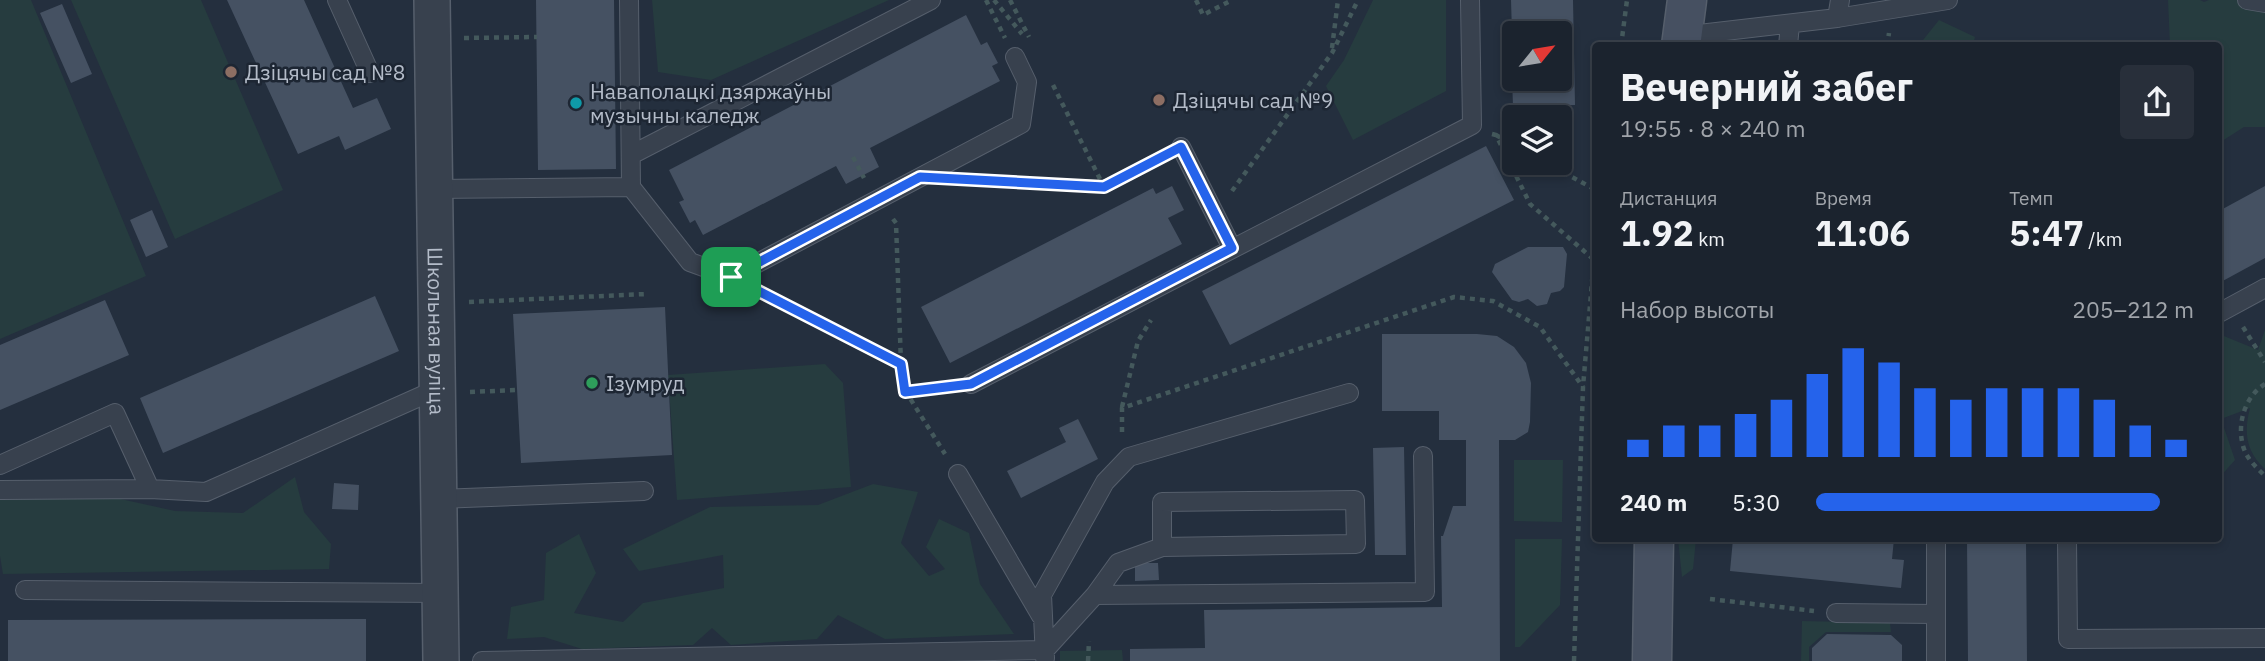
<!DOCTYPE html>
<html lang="ru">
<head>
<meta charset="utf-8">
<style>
  :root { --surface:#1b232e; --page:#282f3a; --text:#f1f3f6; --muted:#a0a4aa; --line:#39404a; --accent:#2563eb }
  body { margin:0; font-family:"IBM Plex Sans",sans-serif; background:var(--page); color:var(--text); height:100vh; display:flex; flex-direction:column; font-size:26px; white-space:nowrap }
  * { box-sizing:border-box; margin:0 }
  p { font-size:23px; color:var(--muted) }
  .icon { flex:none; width:38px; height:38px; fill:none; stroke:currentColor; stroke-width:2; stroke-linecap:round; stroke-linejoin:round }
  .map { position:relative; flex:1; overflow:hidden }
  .side { position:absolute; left:1592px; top:42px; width:630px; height:500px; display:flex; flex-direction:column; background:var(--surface); border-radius:7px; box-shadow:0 4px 10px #0003,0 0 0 2px var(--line) }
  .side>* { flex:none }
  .needle { width:46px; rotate:60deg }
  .fabs { position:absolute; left:1502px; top:21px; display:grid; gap:14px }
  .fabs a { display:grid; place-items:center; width:70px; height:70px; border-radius:7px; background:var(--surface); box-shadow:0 4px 10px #0003,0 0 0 2px var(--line); font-size:35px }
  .pin { position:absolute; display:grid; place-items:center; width:60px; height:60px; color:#fff; margin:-30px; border-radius:14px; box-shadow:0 4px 10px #0006 }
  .round { display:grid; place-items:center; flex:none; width:74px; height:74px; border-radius:7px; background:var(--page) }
  .head { display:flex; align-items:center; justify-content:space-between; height:119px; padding:0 28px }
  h1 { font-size:38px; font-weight:800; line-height:52px }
  .figures { display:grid; grid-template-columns:repeat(3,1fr); gap:10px; height:119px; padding:7px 28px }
  .figures div { display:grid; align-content:center }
  .figures b { font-size:35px; font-weight:800 }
  .figures small { font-size:19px; font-weight:400 }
  .figures p { font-size:19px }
  .chart { height:196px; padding:14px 28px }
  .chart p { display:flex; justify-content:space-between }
  .chart svg { width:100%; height:126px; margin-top:7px; stroke:var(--accent); stroke-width:6 }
  ul { padding:0 28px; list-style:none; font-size:23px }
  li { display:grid; grid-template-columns:112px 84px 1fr; align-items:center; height:52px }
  li i { height:18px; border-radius:9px; background:var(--accent) }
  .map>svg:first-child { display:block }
</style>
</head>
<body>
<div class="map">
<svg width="2265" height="661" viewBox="0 0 2265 661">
  <rect width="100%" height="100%" fill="#242f3e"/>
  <path fill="#263c3f" d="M0,0H31L146,276L0,339Z
    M71,0H201L283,190L175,239Z
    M652,0H889L711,80L658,72Z
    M1373,0H1446V91L1353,140L1326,86L1344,60Z
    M2168,0H2200L2204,2L2209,0H2247L2265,5V127H2244L2219,143V46L2170,45Z
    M1939,20L1975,37L1973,45H1919Z
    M2265,330V469C2245,451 2244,431 2250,408L2221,419L2235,460L2219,478V334L2258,350Z
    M825,364L843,383L851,487L677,500L668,375Z
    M1514,460H1563L1562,522L1514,521Z
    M295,477L304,512L331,544L329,569L3,574L0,556V499L107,496L175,511L243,513Z
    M873,484L918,492L901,543L929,576L945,569L926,547L939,519L969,533L980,584L1014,634L885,639L838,615L817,639L731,645L712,628L693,645L582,649L544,637L507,639L511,607L544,600L546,553L579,534L596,573L574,613L623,622L643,603L724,588L723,555L639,571L623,549L710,507L818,505Z
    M1515,539H1562L1560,605L1520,647H1515Z
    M1678,539H1696L1693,569L1682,577Z
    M1802,621L1890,623L1891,632H1826L1809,647V661H1801Z
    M1122,650L1123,661H1060V651Z"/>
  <path fill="#455162" d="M227,0H304L353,108L377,98L391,129L345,150L339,136L298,154Z
    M536,0H614L616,169L538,170Z
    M1511,0H1573L1575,105L1513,106L1512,79H1559V33H1512Z
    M62,4L92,74L71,83L40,13Z
    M966,15L981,45L987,42L998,63L992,66L1000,81L870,148L879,167L846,184L836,166L703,235L695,220L690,223L679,202L684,200L669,170Z
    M1486,146L1514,200L1230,345L1202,291Z
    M1172,186L1184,210L1168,218L1182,244L950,363L921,307L1153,188L1156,194Z
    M2265,186V258L2219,283V211Z
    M152,210L168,247L146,257L130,220Z
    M1528,247H1563L1567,254L1564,287L1560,291L1551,293L1547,304L1537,306L1528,299L1519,302L1512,300L1492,272L1495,264Z
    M375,296L399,351L163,453L140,398Z
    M105,300L129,355L0,410V345Z
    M665,307L672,455L521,463L513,314Z
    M1382,334H1477L1497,336L1514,347L1526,363L1531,383L1530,422L1528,432L1515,440H1499L1500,661H1130V649L1205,648L1204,610L1442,607L1441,536H1443L1453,506H1466V440H1439V411H1382Z
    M1078,419L1098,459L1021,498L1007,471L1066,442L1059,428Z
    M1404,447L1406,555H1375L1373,448Z
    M334,483L359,485L358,510L332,509Z
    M1733,539H1894L1892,559L1904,560L1901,588L1730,571Z
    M2026,540L2027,661H1968L1967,541Z
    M1135,563H1158L1159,580L1135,581Z
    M366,619V661H8V620Z
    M1827,634L1891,635L1902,645V661H1812V648Z"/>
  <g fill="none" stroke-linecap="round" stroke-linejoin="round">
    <g stroke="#565f6c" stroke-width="20">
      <path id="lane" d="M337,0L370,73
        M2247,0L2265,3
        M1837,18L1840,0
        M1682,36L1837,18L1948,0
        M1788,46L1790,24
        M1181,147L1232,248
        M631,155L931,0
        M631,187L690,262L731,277L1021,124L1027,82L1015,57
        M434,189L631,187L629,0
        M2219,313L2265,288
        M971,384L1472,125L1470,0
        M0,465L115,413L150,489
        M958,474L1041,616
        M0,490L150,489L206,492L437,389
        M439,499L644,491
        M1936,539V661
        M2067,539L2068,639L2265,638
        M25,590L440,593
        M1095,595L1118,563L1162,547L1356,544L1355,500L1162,502V547
        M1836,613L1936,614
        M1045,658L1042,595L1105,482L1129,457L1349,393
        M482,661L1045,650L1095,595L1425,592L1423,456"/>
    </g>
    <g stroke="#565f6c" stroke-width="38">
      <g id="street">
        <path id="s1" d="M432,0L441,661"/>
      </g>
    </g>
    <g stroke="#565f6c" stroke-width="41">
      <path id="secondary" d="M1681,46L1687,0
        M1652,661L1654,539"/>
    </g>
    <path stroke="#44595c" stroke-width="4.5" stroke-dasharray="5 5" stroke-linecap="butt" d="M986,0L1005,38
      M994,0L1022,34
      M1010,0L1029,37
      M1196,0L1203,15L1232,0
      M464,38L537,37
      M1621,46L1627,0
      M1887,46L1889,33
      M1332,48L1338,0
      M1053,85L1104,187L1160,158
      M1492,134L1496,135L1530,204L1592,258
      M1496,135L1514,145
      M853,157L864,178
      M1546,163L1596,190
      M972,180L1103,187
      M1232,191L1332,53L1358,0
      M893,219L896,223L901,364
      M756,290L901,364L906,392L945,454
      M469,302L647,294
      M2243,327L2265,362
      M2265,384C2244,397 2236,426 2244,449C2248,460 2257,468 2265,476
      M470,392L517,390
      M906,392L946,387
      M1122,407L1138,341L1151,320
      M1122,432V408L1454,297L1493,301L1540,327L1583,387
      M1710,599L1814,611
      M1088,661L1089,641
      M1574,661L1583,387L1596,235"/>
    <use href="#lane" stroke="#38414e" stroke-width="18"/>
    <use href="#street" stroke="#38414e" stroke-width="35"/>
    <use href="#secondary" stroke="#465061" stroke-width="38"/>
  </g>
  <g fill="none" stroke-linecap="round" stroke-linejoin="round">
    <g stroke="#fff" stroke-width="14">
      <path id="route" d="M1181,147L1232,248L971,384L905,392L901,364L731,277L920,177L1104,187Z"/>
    </g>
    <use href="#route" stroke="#2563eb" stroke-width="9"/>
  </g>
  <g fill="#8d6e63" stroke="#1d2633" stroke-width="2.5">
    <circle cx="231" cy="72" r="7"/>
    <circle cx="1159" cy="100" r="7"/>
  </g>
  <circle fill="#0f9aa8" stroke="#1d2633" stroke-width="2.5" cx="576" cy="103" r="7"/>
  <circle fill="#2e9e5b" stroke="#1d2633" stroke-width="2.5" cx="592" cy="383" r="7"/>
  <g text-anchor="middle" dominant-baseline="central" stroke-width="5" stroke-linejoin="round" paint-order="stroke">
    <g font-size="21" fill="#b4bcc9" stroke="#1d2633" text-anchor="start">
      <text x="245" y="72">Дзіцячы сад №8</text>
      <text x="590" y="91">Наваполацкі дзяржаўны<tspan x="590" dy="24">музычны каледж</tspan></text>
      <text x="1173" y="100">Дзіцячы сад №9</text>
      <text x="606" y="383">Ізумруд</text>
    </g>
    <g font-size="21" fill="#b4bcc9" stroke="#1d2633">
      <text stroke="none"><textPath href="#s1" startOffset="331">Школьная вуліца</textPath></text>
    </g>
  </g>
</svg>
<div class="fabs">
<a><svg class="needle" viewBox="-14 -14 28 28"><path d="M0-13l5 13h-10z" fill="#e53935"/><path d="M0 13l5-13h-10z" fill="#a0a4aa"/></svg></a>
<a><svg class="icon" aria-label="layers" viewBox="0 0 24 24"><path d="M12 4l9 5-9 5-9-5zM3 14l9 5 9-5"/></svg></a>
</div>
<div class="pin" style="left:731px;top:277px;background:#1e9e55"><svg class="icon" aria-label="arrive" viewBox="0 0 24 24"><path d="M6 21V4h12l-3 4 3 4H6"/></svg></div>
<section class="side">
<div class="head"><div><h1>Вечерний забег</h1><p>19:55 · 8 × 240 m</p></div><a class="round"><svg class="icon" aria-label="share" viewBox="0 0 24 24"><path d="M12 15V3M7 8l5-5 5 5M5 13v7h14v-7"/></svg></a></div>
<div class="figures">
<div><p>Дистанция</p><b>1.92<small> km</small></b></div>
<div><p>Время</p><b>11:06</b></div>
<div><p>Темп</p><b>5:47<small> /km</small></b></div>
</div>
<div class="chart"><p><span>Набор высоты</span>205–212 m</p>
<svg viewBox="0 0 160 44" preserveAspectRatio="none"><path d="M5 44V38M15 44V33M25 44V33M35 44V29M45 44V24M55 44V15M65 44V6M75 44V11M85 44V20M95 44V24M105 44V20M115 44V20M125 44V20M135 44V24M145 44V33M155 44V38"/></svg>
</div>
<ul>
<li><b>240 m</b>5:30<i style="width:91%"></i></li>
</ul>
</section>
</div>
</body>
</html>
